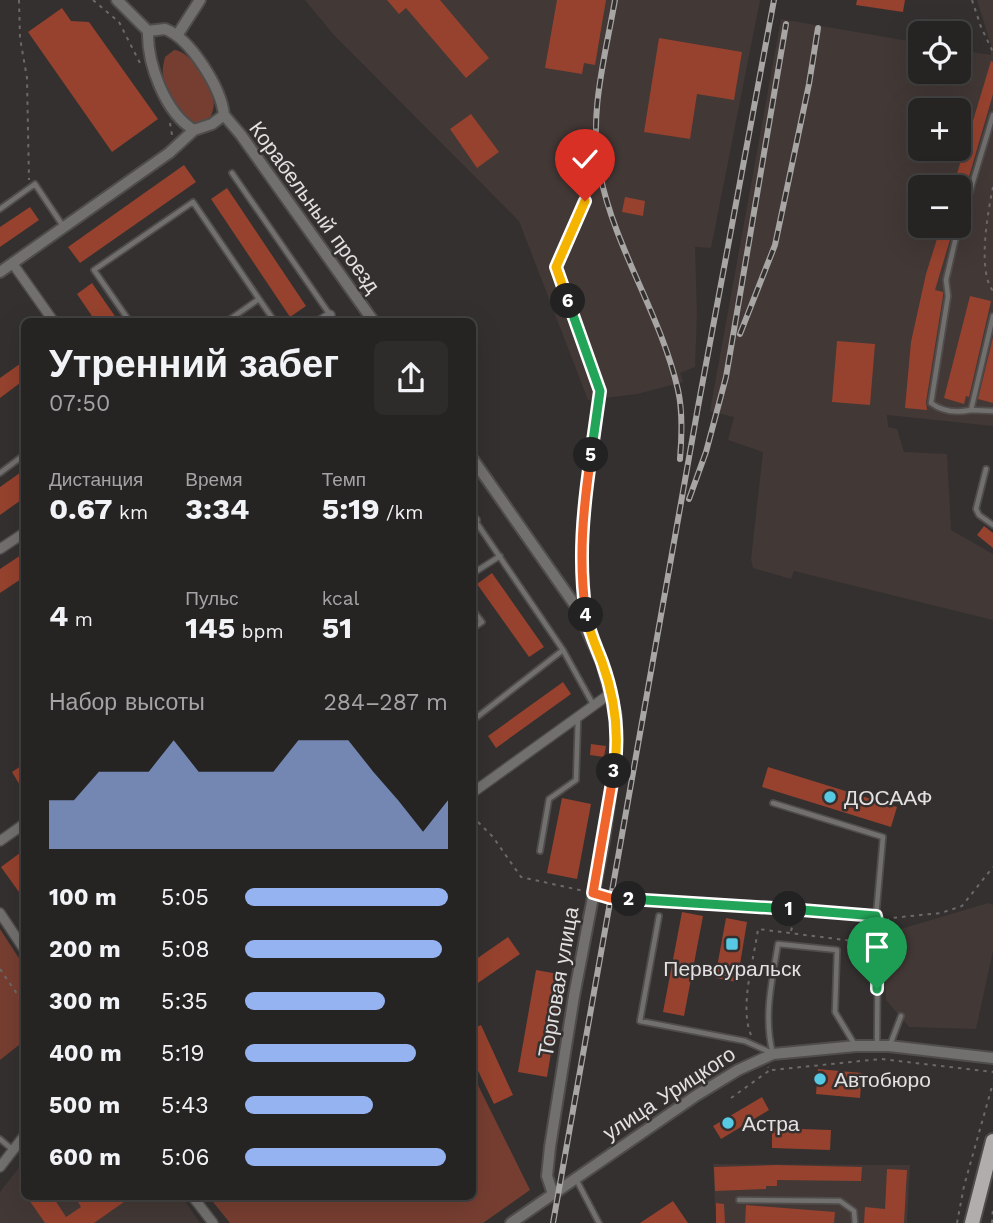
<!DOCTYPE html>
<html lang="ru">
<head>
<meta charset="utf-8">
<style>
  :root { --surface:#262423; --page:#2e2c2b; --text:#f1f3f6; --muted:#a4a4a6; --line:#424141; --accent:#95b2f1 }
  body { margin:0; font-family:"Work Sans",sans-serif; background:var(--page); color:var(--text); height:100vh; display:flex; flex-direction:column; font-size:26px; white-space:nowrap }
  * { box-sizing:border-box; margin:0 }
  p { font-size:23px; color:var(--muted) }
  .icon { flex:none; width:38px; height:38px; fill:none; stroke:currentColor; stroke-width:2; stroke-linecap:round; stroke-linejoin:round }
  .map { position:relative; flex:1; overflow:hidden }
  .details { position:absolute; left:21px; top:318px; width:455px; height:882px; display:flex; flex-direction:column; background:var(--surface); border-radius:10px; box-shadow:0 7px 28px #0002,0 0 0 2px var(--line) }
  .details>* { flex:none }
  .fabs { position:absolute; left:908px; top:21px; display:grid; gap:14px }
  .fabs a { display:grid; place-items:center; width:63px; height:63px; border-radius:10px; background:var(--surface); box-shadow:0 7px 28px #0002,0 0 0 2px var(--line); font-size:35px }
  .pin { position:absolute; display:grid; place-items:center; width:60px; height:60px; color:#fff; margin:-72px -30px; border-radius:50% 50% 50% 0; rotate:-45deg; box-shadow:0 0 7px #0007 }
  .pin .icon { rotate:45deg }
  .km { position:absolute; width:35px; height:35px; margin:-18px; border-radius:50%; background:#222; color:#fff; font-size:19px; line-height:35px; text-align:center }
  .round { display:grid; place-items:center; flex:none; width:74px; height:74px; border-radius:10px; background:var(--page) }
  .headline { display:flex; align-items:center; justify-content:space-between; height:119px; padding:0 28px }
  h1 { font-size:38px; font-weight:700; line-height:52px }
  .metrics { display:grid; grid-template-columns:repeat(3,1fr); gap:10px; height:119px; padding:7px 28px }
  .metrics div { display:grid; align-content:center }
  .metrics b { font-size:30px; font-weight:700 }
  .metrics small { font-size:19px; font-weight:400 }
  .metrics p { font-size:19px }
  .chart { height:196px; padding:14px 28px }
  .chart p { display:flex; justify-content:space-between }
  .chart svg { width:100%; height:126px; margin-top:7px; fill:var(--accent); opacity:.7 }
  ul { padding:0 28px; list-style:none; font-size:23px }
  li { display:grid; grid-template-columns:112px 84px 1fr; align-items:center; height:52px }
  li i { height:18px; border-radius:9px; background:var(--accent) }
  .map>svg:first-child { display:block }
</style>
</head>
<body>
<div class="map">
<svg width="993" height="1223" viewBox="0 0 993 1223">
  <rect width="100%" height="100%" fill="#33302f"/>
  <path fill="#423836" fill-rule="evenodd" d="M305,0H760L711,248L695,247L697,313L695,367L680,373L683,382L637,394L588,400L519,221L333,34Z
    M977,0H993V426L887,415L888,427L897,429L904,452L947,454L951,530L993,554V620L794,571L791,579L753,568L751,559L763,452L728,440L734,417L710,411L781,19L920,43V72H959V50L991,55V45ZM920,110H959V149H920ZM920,187H959V226H920Z
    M988,903L993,905V951L976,1029L909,1027L886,1000L884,934Z
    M24,1161V1197H182L200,1223H0V1192Z
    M713,1164L910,1165L907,1223H716Z"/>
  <path fill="#763e31" d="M174,50C191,51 209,83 213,99C215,104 213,110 211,116C205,121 199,126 191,123C181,120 164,85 163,74C162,69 164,62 165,57Z
    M0,929L24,966V1041L0,1060Z
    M473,1075L530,1190L483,1223H230L209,1197H472Z"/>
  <path fill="#96422e" d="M387,0H440L489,58L466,78L406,8L399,14Z
    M557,0H606L595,65L584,63L582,74L545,68Z
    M857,0H905L903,12L856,5Z
    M62,8L71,21L89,22L158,119L112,152L28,32Z
    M659,38L742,52L734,100L697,94L690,139L644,132Z
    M991,61L993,62V94L966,187H953Z
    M471,114L499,152L477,168L450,129Z
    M184,165L196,182L80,263L68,247Z
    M227,188L306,306L290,317L211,199Z
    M625,197L645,201L643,216L622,212Z
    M30,207L39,220L0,247V227Z
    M941,226H954L935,290L943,292V296L926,402L927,410L905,408L911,342L926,274Z
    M92,283L119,322H96L77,294Z
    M970,296L991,301L969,397L966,396L964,404L944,398Z
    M993,337V403L978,399Z
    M837,341L875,344L870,405L832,402Z
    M24,361V380L0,398V378Z
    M24,470V498L0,515V487Z
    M984,526L993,533V548L977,535Z
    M24,553V577L0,593V569Z
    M492,573L544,647L529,657L477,584Z
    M563,682L571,694L496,748L488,736Z
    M591,744L606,746L604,757L590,755Z
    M24,764V792L12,772Z
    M768,767L897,807L891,827L762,787Z
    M562,798L591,804L577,879L547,873Z
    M24,850V899L1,867Z
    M682,912L703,916L684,1016L663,1012Z
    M726,918L747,922L737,982L715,978Z
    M508,937L520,954L472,987V962Z
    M536,970L564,975L547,1077L518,1072Z
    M481,1025L513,1095L494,1104L472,1058V1029Z
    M818,1069L862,1073L860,1098L816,1094Z
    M762,1097L769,1110L721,1139L713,1126Z
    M772,1128L831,1130L830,1150L772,1148Z
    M776,1165L862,1167L861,1181L777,1180V1186H766V1189L715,1191L714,1167Z
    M887,1169L907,1170L904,1223H864L865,1207L885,1209Z
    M27,1197H53L66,1217L81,1207L77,1200L82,1197H131L94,1223H45Z
    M673,1201L688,1223H640Z
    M716,1203L724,1204L725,1223H716Z
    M746,1205L835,1212L834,1223H745Z"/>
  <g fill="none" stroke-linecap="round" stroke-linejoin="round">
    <g stroke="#4f4c4b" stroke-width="8">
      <path id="service" d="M993,115L955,241L946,280L948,296L931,403C943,412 957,413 971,410L993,316
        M232,173L335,322
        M585,201L556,267L600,391L582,515L581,582L587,620
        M0,209L35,184L63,226
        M259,299L275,322
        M130,322L94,270L193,202L259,299L226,322
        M971,410L993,411
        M986,469L976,509L979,515L993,525
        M0,473L24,455
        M472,516L563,650L594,706
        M472,574L500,556
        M472,609L482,622L472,629
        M472,721L563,650
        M773,803L883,837L876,916L878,926L877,1045
        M540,851L549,799L576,780L578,718
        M659,916L640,1021L745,1041L772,1053
        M890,1045L901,1016
        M773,1054C763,1017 772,981 778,944L837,950L835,1012L855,1045
        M0,1139L13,1150
        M576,1179L599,1223
        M739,1200L840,1201L854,1211L855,1223"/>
    </g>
    <g stroke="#4f4c4b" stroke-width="12">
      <path id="minor" d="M13,264L54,322
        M319,322L330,315
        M472,522L475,520
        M0,549L24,533
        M472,793L611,693
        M0,841L24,824
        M0,913L24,949
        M0,1167L24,1136
        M193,1197L213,1223"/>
    </g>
    <g stroke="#4f4c4b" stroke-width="14">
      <path id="tertiary" d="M117,0L148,31
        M165,29C191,39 221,88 224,115L212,124L194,130C165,113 147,63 148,31Z
        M178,34L200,0
        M224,115L241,135L374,322
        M0,272L169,153L194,130
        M472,458L577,608L602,663L616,716V755L604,840L574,996L550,1147L547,1176L553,1194
        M511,1223L697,1095L738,1070L773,1054L856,1046H889L993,1058"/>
    </g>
    <g stroke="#4f4c4b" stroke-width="18">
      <path id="primary" d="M972,1223L993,1141"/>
    </g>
    <path stroke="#6c6968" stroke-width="2" stroke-dasharray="3.5 5" stroke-linecap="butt" d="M19,0L20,38L27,78L29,180
      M93,0L119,22L141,65
      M972,0L981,27L993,52
      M170,123L172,135
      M993,187C988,211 977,271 993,291
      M472,816L493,837L521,877L584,891
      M603,897L869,915
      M886,921L891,918L941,913L962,906L993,867
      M791,931L797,910
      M0,969L24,1004
      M751,1035C739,1006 754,960 758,929L853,941L869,931
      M772,1070L881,1059L993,1072
      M731,1098L770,1070L768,1067
      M957,1223L964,1186L993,1083
      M992,1223L993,1206"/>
    <use href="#service" stroke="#71706f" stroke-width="4.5"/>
    <use href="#minor" stroke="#71706f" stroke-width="9"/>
    <use href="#tertiary" stroke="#71706f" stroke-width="10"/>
    <use href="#primary" stroke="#b1adad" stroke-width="14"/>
    <g stroke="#a8a5a5" stroke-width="6">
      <path id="rail" d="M615,0C605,57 588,116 600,174C615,249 661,315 678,390C683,412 682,435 680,459
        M740,334L775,245L809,84L818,28
        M689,499L706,452L726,377L786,24
        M553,1223L698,407L774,0"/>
    </g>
    <use href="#rail" stroke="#33302f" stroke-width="3.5" stroke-dasharray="10" stroke-linecap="butt"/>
  </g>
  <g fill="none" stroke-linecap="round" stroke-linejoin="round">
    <g stroke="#fff" stroke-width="14">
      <path id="split-1" d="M789,909L876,916L878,926L877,989"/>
    </g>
    <g stroke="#fff" stroke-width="14">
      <path id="split-2" d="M629,899L789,909"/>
    </g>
    <g stroke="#fff" stroke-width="14">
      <path id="split-3" d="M614,771L593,893L610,898L629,899"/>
    </g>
    <g stroke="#fff" stroke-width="14">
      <path id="split-4" d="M586,615C589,632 596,646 602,662C615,698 620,733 614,771"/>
    </g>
    <g stroke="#fff" stroke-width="14">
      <path id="split-5" d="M586,615C578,560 583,510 591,455"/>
    </g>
    <g stroke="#fff" stroke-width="14">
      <path id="split-6" d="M568,301L600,391L591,455"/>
    </g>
    <g stroke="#fff" stroke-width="14">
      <path id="split-7" d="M568,301L556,267L585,201"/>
    </g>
    <use href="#split-1" stroke="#22a559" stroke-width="9"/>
    <use href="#split-2" stroke="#22a559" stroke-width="9"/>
    <use href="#split-3" stroke="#f0652b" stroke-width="9"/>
    <use href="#split-4" stroke="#f5b400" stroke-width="9"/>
    <use href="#split-5" stroke="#f0652b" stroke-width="9"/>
    <use href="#split-6" stroke="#22a559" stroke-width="9"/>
    <use href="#split-7" stroke="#f5b400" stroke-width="9"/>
  </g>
  <g fill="#57c9e2" stroke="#33302f" stroke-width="2.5">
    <circle cx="830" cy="797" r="7"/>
    <rect x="725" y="937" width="14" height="14" rx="3.5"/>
    <circle cx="820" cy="1079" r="7"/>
    <circle cx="728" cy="1123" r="7"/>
  </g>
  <g text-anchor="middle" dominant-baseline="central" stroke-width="5" stroke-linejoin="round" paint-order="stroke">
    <g font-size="21" fill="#e2e0e0" stroke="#33302f">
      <text transform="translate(315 207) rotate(54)">Корабельный проезд</text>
      <text transform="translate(558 982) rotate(-80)">Торговая улица</text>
      <text transform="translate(669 1093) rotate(-33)">улица Урицкого</text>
    </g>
    <g font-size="21" fill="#e2e0e0" stroke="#33302f" text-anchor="start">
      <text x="844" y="797">ДОСААФ</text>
      <text x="732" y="968" text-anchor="middle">Первоуральск</text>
      <text x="834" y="1079">Автобюро</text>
      <text x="742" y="1123">Астра</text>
    </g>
  </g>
</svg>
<div class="fabs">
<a><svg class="icon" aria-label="locate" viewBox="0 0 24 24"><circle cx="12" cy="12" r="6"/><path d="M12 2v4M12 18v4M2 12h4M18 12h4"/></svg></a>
<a>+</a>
<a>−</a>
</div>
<div class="pin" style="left:877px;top:989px;background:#1e9e55"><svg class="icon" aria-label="arrive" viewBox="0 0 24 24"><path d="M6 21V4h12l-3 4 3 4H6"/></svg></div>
<div class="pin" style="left:585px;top:201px;background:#d93025"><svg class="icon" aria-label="check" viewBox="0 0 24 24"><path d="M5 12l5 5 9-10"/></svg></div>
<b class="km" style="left:789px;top:909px">1</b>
<b class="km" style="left:629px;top:899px">2</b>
<b class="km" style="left:614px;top:771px">3</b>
<b class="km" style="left:586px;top:615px">4</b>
<b class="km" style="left:591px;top:455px">5</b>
<b class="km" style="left:568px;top:301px">6</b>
<section class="details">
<div class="headline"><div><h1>Утренний забег</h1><p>07:50</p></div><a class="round"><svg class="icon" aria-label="share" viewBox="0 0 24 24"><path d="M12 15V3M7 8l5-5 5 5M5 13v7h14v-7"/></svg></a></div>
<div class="metrics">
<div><p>Дистанция</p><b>0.67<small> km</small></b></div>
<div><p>Время</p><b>3:34</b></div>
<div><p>Темп</p><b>5:19<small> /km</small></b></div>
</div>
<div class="metrics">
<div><b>4<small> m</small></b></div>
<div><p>Пульс</p><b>145<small> bpm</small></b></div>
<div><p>kcal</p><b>51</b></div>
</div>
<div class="chart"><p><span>Набор высоты</span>284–287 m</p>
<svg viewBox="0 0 160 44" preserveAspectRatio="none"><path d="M0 44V27L10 27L20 17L30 17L40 17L50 6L60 17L70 17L80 17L90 17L100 6L110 6L120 6L130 17L140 27L150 38L160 27V44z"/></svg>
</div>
<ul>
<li><b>100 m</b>5:05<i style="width:100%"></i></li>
<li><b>200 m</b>5:08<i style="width:97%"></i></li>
<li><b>300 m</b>5:35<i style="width:69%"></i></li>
<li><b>400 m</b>5:19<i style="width:84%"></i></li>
<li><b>500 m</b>5:43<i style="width:63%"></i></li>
<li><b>600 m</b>5:06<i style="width:99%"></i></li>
</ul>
</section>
</div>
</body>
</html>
